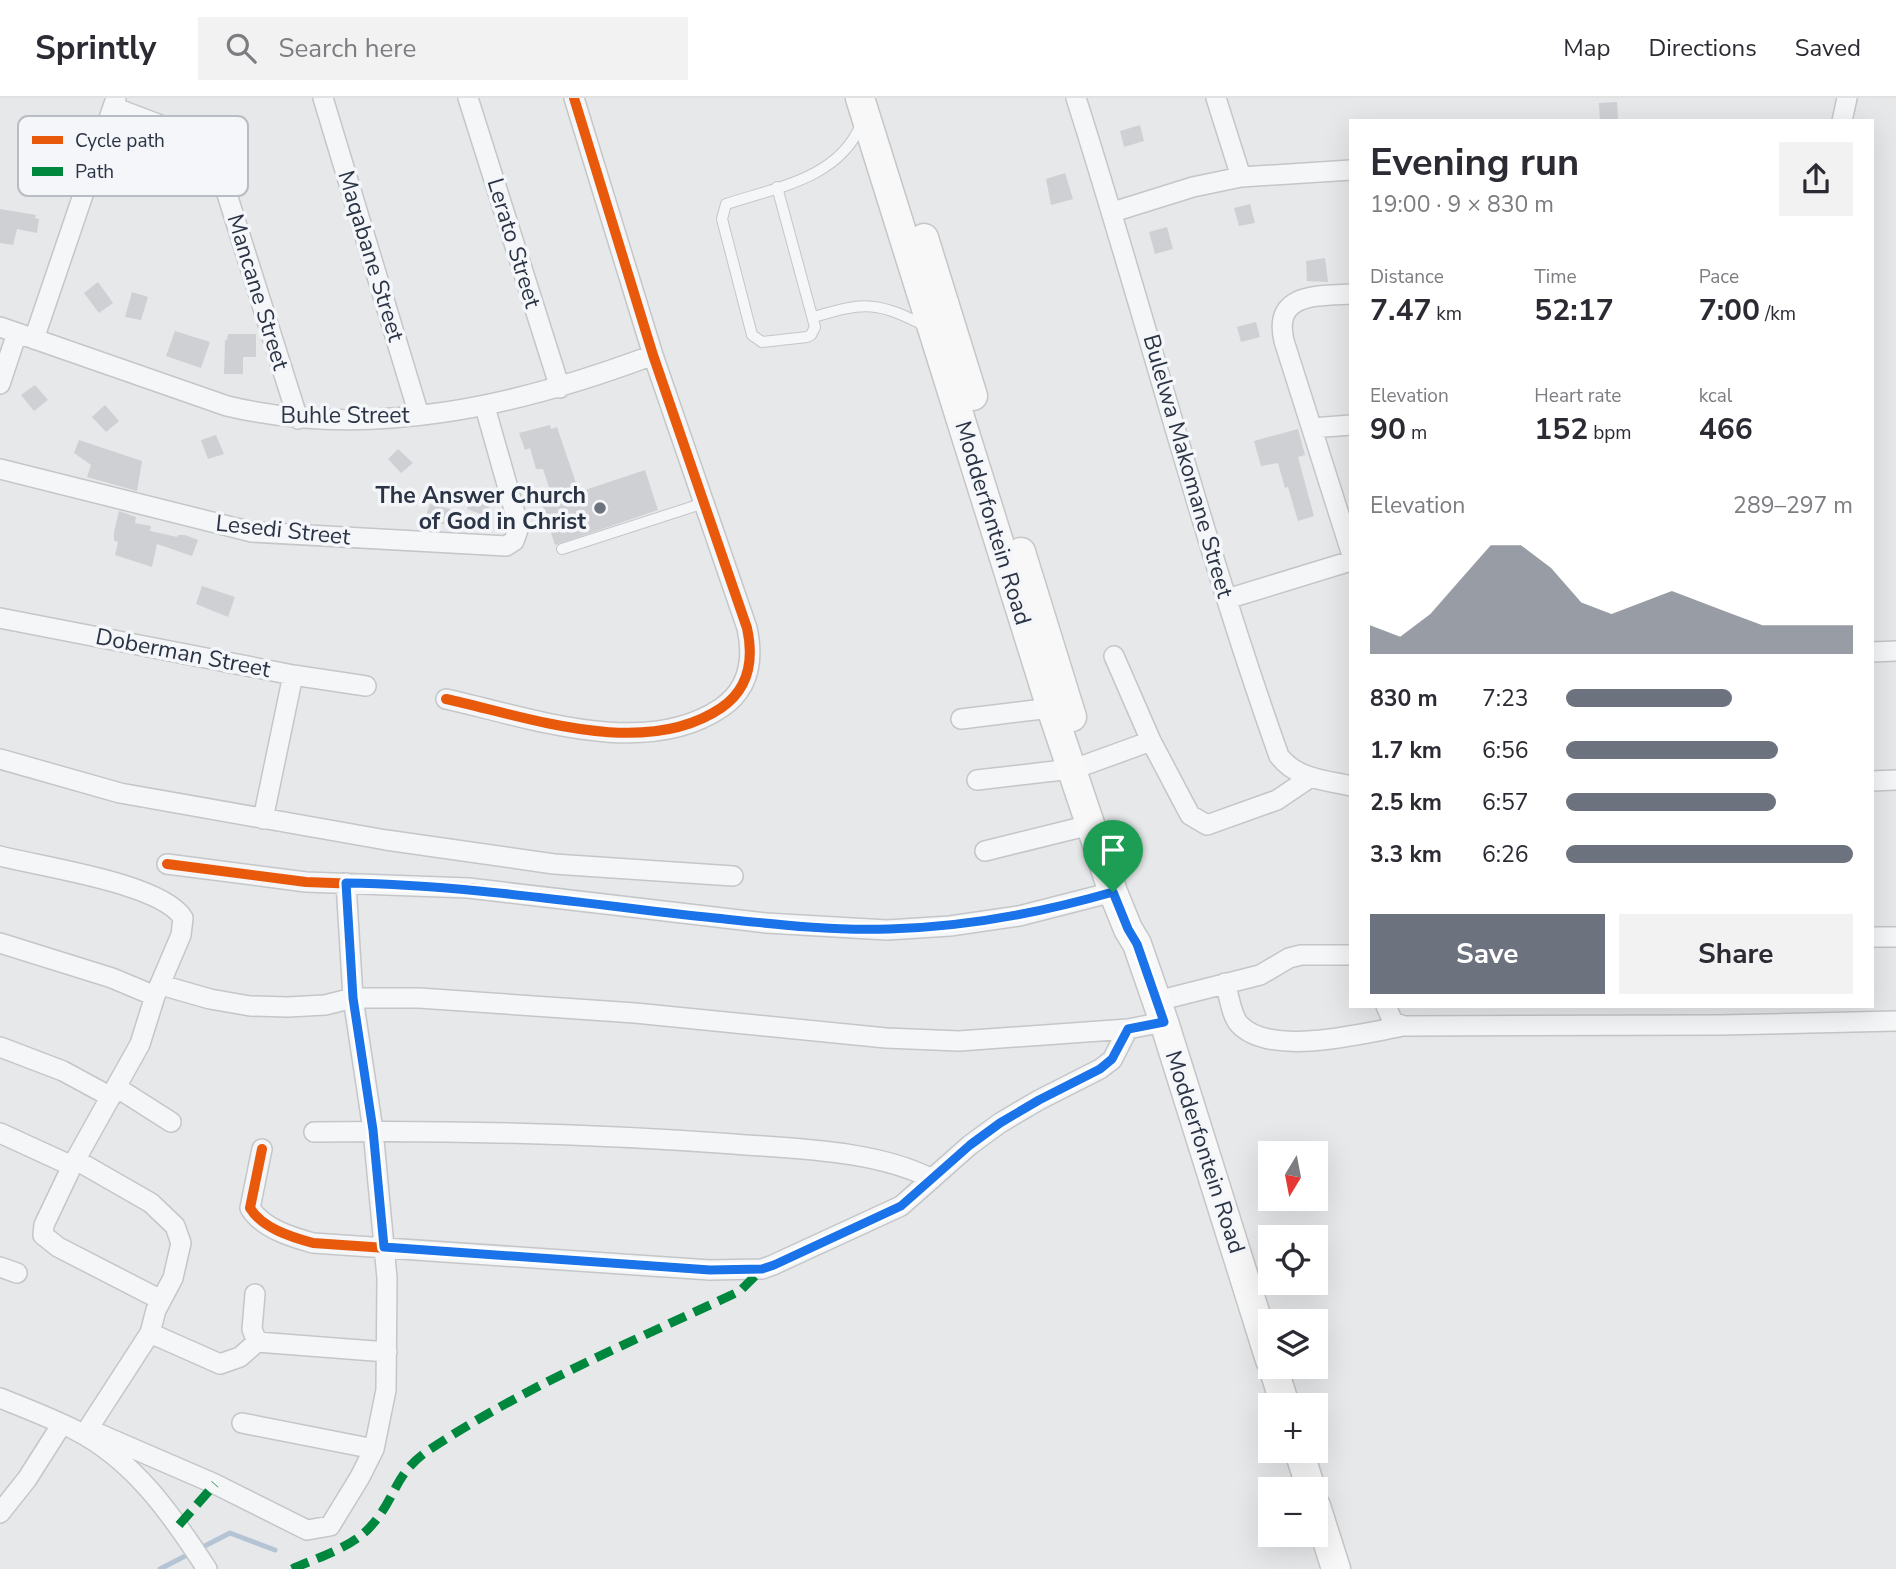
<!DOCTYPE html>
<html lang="en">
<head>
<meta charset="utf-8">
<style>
  :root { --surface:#fff; --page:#f2f2f3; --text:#2b2b33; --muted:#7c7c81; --line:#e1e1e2; --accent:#6c737f }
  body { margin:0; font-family:"Nunito Sans",sans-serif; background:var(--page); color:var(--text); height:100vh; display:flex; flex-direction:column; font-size:26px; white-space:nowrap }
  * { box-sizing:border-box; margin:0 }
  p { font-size:23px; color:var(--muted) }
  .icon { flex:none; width:38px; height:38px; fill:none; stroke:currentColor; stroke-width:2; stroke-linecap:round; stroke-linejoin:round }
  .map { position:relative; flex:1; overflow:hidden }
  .panel { position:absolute; left:1349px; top:21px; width:525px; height:889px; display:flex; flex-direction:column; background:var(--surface); border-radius:0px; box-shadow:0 7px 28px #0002 }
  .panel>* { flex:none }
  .needle { width:46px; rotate:190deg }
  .buttons { position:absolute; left:1258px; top:1043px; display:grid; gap:14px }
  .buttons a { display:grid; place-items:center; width:70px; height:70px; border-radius:0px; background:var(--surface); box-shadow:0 7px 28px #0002; font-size:35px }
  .pin { position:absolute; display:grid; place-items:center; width:60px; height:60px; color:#fff; margin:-72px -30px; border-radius:50% 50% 50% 0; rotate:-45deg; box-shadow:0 0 7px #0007 }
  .pin .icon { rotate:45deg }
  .round { display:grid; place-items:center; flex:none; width:74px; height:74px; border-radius:0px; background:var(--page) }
  .headline { display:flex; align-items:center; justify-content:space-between; height:119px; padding:0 21px }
  h1 { font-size:38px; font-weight:700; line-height:52px }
  .metrics { display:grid; grid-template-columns:repeat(3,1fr); gap:10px; height:119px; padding:7px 21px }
  .metrics div { display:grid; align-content:center }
  .metrics b { font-size:30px; font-weight:700 }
  .metrics small { font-size:19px; font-weight:400 }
  .metrics p { font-size:19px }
  .chart { height:196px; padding:14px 21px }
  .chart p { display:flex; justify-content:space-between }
  .chart svg { width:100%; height:126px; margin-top:7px; fill:var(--accent); opacity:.7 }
  .button { display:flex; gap:14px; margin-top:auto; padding:14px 21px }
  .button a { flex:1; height:80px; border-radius:0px; background:var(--accent); color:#fff; font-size:28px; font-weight:700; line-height:80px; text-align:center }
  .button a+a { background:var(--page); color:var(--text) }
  ul { padding:0 21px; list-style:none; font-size:23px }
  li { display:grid; grid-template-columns:112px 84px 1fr; align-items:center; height:52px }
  li i { height:18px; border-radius:9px; background:var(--accent) }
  header { display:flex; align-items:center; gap:42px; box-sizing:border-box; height:98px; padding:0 35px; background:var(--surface); border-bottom:2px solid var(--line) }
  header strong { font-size:33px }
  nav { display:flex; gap:38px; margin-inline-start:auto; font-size:24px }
  .search { width:490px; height:63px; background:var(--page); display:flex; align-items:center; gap:18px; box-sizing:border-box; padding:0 24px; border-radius:0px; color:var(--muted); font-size:26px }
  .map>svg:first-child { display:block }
</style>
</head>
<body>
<header>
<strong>Sprintly</strong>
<div class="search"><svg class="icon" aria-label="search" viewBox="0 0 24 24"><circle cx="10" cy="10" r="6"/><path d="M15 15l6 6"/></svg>Search here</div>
<nav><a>Map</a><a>Directions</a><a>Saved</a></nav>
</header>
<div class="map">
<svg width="1896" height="1471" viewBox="0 0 1896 1471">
  <rect width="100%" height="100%" fill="#e6e8ea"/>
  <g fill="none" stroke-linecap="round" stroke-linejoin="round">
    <path stroke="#b4c4d5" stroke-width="5" d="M160,1471L230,1435L275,1452"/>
  </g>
  <path fill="#ced0d3" d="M1617,4L1618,23H1600L1599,5Z
    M1140,27L1144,43L1124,49L1120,33Z
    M1065,75L1073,101L1051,107L1046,81Z
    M1250,106L1255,125L1239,128L1234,110Z
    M0,111L36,117L35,120L39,121L37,135L17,131L13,147L0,145Z
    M1167,129L1173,151L1155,156L1149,134Z
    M1325,160L1328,184L1307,183L1306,163Z
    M98,184L113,205L99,215L84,195Z
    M132,194L148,199L141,222L125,219Z
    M1256,224L1260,239L1241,244L1237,229Z
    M175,233L210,244L201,270L166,258Z
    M228,236H256V259H243V276H224L225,242H227Z
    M35,287L48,302L34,313L21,297Z
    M105,307L119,323L106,334L92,319Z
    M550,327L551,331L557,329L579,394L645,372L658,412L555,447L542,406L553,402L543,371H536L530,350L525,352L519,335Z
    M1298,331L1305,357L1298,359L1314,418L1298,423L1288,389L1285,390L1278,365L1261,368L1254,343Z
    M216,337L224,356L208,361L201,342Z
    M79,342L142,363L137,393L87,379L91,367L74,355Z
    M398,351L413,365L401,375L388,361Z
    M472,396L492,401L486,418L467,411Z
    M430,406L458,413L452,429L425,420Z
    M119,413L136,419L135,425L151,428L150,433L177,439L178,437H185L198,442L192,458L157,446L152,469L115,457L118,444L114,443V434Z
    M202,488L235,499L228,519L196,506Z"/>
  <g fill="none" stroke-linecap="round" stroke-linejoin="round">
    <g stroke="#c4c6c8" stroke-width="12">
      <path id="lane" d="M777,89L815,229L811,237L807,239L762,244L752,237L722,121L726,106C775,90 840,80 861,26
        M814,219C865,203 879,204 927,229
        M562,451L704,405"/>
    </g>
    <g stroke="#c4c6c8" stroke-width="22">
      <path id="street" d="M323,0L419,317
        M468,0L560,290
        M1076,0C1146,219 1202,442 1279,658C1297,681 1324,682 1351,688
        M1216,0L1241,79
        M113,9L197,41L214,55L298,321
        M1842,23L1847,0
        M1113,114L1193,89L1241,79L1351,72
        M1351,196C1316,198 1273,195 1284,243L1351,454
        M0,229L227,308C370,342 518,308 653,257
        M34,241L116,0
        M0,286L17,235
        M1312,330L1351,327
        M0,371L252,434L506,448L514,443L519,429L485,309
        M1227,501L1351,463
        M0,520L293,577L366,588
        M1872,554L1896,553
        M1114,558L1151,643L1190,717L1207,727L1277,702L1311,679
        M446,601C528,619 644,662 721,610C749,591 754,562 747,530L653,257L574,0
        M961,621L1051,610
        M0,661L120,695L386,742L554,766L733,778
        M1085,667L1151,643
        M977,682L1072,671
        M1872,683L1896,682
        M263,721L293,577
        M985,753L1090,727
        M0,758C41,769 161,785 183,820L181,837L155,898L140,946L72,1068L44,1127L43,1137L58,1149L161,1202
        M167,766L306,784L468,790L766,825L887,832L950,828L1019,818L1113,794
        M1872,839H1896
        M0,845L112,880L155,898
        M1225,885C1229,896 1231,917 1239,926C1270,960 1363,935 1404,928
        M161,887L210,901L250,908L288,909L325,907L353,900H419L635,915L886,940L959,943L1128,931L1164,924
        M1157,903L1260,877L1289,860L1301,857H1351
        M1386,908L1393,924L1404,928L1721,927L1896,923
        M0,949L63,973L111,999
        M116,989L171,1024
        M314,1034C455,1032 594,1036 734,1046C796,1051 876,1052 932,1081
        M0,1035L72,1068
        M262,1051L250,1110C262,1130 291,1139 313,1145L710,1172L762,1171L773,1167L901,1108L970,1047L1000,1025L1039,1002L1100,971L1112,962L1128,931
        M76,1062L151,1105L175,1128L181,1145L173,1180L156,1212L150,1235L84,1337
        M0,1169L17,1175
        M255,1196L252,1231L257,1244
        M150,1235L220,1266L240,1259L257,1244L387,1254
        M0,1300C25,1310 51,1320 75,1332C134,1362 172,1417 207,1471
        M242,1325L374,1351
        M88,1331L215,1386L307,1432L330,1428L360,1379L374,1351L386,1292L387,1180L373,1032L353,900L346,785
        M0,1415L27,1381L62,1326"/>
    </g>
    <g stroke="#c4c6c8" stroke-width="31">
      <path id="secondary" d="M860,0L1051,610L1113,794L1128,831L1137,846L1164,924L1270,1262
        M924,140L973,298
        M1021,454L1072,619
        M1273,1269L1285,1307
        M1299,1353L1311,1391
        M1316,1408L1336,1471"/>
    </g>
    <use href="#lane" stroke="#f5f6f7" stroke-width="10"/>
    <use href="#street" stroke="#f5f6f7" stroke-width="19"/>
    <use href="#secondary" stroke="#f8f8f8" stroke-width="28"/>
    <path stroke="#00873e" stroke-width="9" stroke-dasharray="18 9" stroke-linecap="butt" d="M179,1427L215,1386
      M292,1471C318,1459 352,1450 371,1428C398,1398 393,1375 432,1350C529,1286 636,1242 740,1193L762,1171"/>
    <g stroke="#f4f6f9" stroke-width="15">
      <path id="cycleway" d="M446,601C528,619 644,662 721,610C749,591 754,562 747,530L653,257L574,0
        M167,766L306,784L468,790L766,825L887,832L950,828L1019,818L1113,794
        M262,1051L250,1110C262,1130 291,1139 313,1145L710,1172L762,1171L773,1167L901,1108L970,1047L1000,1025L1039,1002L1100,971L1112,962L1128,931"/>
    </g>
    <use href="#cycleway" stroke="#e8590c" stroke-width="10"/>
  </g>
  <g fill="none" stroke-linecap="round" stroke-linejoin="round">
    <g stroke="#fff" stroke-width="14">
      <path id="route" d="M346,785C470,787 592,807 715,820C772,826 831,833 889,831C966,829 1040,815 1113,794L1128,831L1137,846L1164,924L1128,931L1112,961L1100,971L1039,1002L1000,1025L970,1047L901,1108L774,1167L762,1171L710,1172L384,1149L373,1032L353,900Z"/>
    </g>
    <use href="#route" stroke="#1a73e8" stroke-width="9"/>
  </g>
  <circle fill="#6c737f" stroke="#f4f6f9" stroke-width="2.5" cx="600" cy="410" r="7"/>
  <g text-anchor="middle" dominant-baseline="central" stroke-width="7" stroke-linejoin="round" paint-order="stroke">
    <g font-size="23" fill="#2b3445" stroke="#f4f6f9">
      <text transform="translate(514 145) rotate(73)">Lerato Street</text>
      <text transform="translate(371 158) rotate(73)">Maqabane Street</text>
      <text transform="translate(258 194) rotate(73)">Mancane Street</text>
      <text x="345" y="317">Buhle Street</text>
      <text transform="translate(1188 368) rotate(74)">Bulelwa Makomane Street</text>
      <text transform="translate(993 425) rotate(73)">Modderfontein Road</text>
      <text transform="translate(283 432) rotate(6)">Lesedi Street</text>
      <text transform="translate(183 555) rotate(11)">Doberman Street</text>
      <text transform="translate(1205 1054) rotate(72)">Modderfontein Road</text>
    </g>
    <g font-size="23" font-weight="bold" fill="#2b3445" stroke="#f4f6f9" text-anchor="end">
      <text x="586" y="397">The Answer Church<tspan x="586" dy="26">of God in Christ</tspan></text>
    </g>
  </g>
  <rect x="18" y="18" width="230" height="80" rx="10" fill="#f4f6f9" stroke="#b8bcc3" stroke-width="2"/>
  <rect x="32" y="38" width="31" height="8" fill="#e8590c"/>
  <rect x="32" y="69" width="31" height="9" fill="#00873e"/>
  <g font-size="19" fill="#2b3445">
    <text x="75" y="49">Cycle path</text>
    <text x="75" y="80">Path</text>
  </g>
</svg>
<div class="buttons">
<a><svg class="needle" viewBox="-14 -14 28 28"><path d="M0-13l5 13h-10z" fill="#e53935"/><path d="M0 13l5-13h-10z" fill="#7c7c81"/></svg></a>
<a><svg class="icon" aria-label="locate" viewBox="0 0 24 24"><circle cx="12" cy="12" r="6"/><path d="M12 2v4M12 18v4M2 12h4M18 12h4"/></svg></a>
<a><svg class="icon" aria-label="layers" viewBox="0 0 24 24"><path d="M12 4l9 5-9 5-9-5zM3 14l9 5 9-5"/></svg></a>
<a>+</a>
<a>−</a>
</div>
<div class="pin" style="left:1113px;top:794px;background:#1e9e55"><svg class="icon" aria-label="arrive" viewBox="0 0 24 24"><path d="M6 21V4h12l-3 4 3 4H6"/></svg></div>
<section class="panel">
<div class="headline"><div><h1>Evening run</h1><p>19:00 · 9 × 830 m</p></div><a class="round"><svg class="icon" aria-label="share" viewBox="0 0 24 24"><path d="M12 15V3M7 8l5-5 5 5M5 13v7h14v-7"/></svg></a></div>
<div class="metrics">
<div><p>Distance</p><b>7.47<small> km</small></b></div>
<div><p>Time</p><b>52:17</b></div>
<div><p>Pace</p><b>7:00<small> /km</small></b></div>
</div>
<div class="metrics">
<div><p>Elevation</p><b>90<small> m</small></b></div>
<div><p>Heart rate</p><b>152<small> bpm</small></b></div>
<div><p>kcal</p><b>466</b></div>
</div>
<div class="chart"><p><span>Elevation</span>289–297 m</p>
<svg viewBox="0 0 160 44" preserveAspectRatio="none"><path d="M0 44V34L10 38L20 30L30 18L40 6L50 6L60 14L70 26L80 30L90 26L100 22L110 26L120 30L130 34L140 34L150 34L160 34V44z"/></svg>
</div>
<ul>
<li><b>830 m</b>7:23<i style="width:58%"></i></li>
<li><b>1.7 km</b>6:56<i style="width:74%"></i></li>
<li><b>2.5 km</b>6:57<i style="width:73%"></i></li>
<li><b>3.3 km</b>6:26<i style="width:100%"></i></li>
</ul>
<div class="button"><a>Save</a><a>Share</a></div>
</section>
</div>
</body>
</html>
